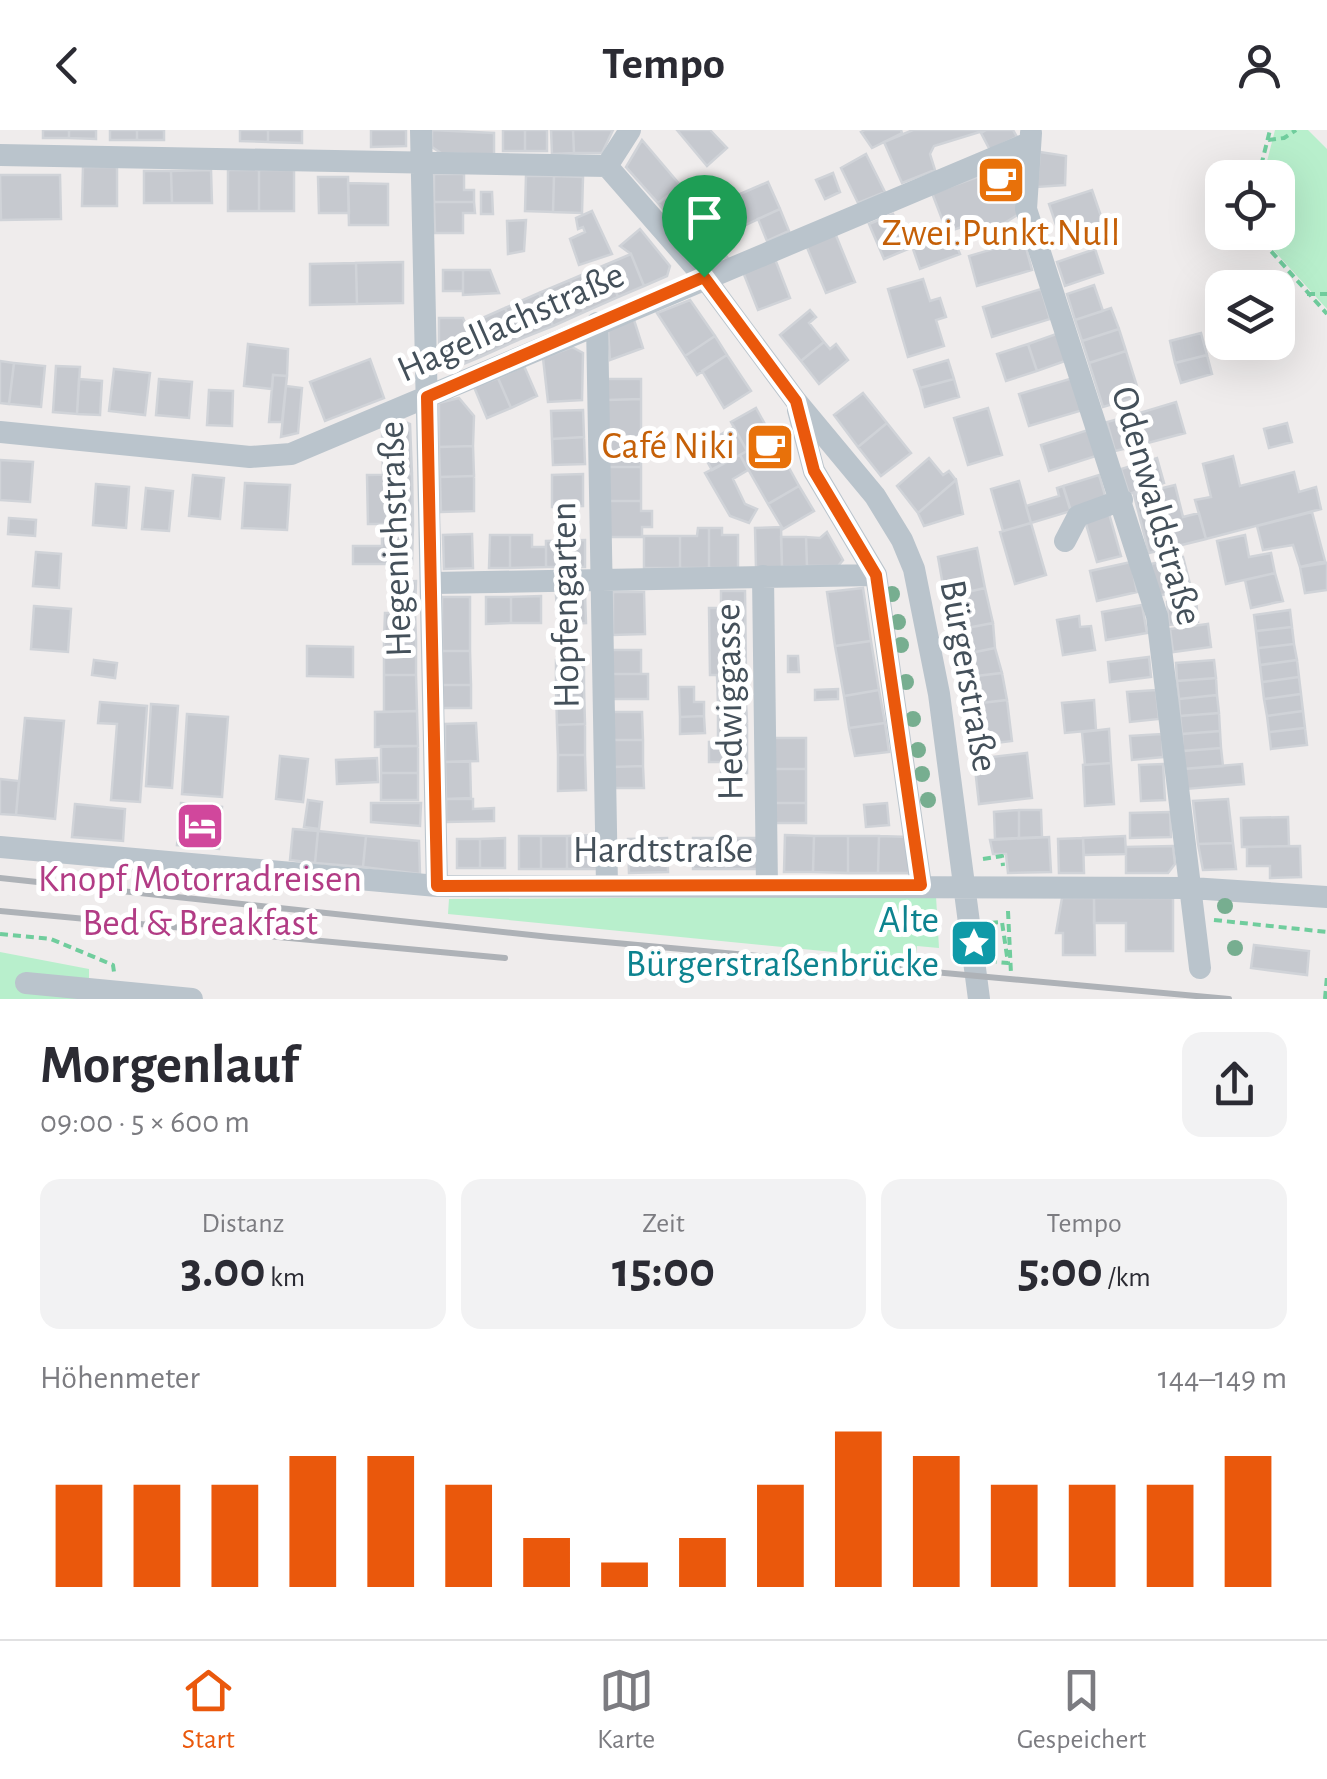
<!DOCTYPE html>
<html lang="de">
<head>
<meta charset="utf-8">
<style>
  :root { --surface:#fff; --page:#f2f2f3; --text:#2b2b33; --muted:#7c7c81; --line:#e1e1e2; --accent:#ea580c }
  body { margin:0; font-family:"Alegreya Sans",sans-serif; background:var(--page); color:var(--text); height:100vh; display:flex; flex-direction:column; font-size:38px; white-space:nowrap }
  * { box-sizing:border-box; margin:0 }
  p { font-size:32px; color:var(--muted) }
  .icon { flex:none; width:55px; height:55px; fill:none; stroke:currentColor; stroke-width:2; stroke-linecap:round; stroke-linejoin:round }
  .map { position:relative; height:869px; overflow:hidden }
  .panel { display:flex; flex-direction:column; background:var(--surface); flex:1 }
  .panel>* { flex:none }
  .controls { position:absolute; left:1205px; top:30px; display:grid; gap:20px }
  .controls a { display:grid; place-items:center; width:90px; height:90px; border-radius:20px; background:var(--surface); box-shadow:0 10px 40px #0002; font-size:50px }
  .pin { position:absolute; display:grid; place-items:center; width:85px; height:85px; color:#fff; margin:-102px -42px; border-radius:50% 50% 50% 0; rotate:-45deg; box-shadow:0 0 10px #0007 }
  .pin .icon { rotate:45deg }
  .round { display:grid; place-items:center; flex:none; width:105px; height:105px; border-radius:20px; background:var(--page) }
  .headline { display:flex; align-items:center; justify-content:space-between; height:170px; padding:0 40px }
  h1 { font-size:55px; font-weight:600; line-height:75px }
  .stats { display:grid; grid-template-columns:repeat(3,1fr); gap:15px; height:170px; padding:10px 40px }
  .stats div { display:grid; align-content:center; border-radius:20px; background:var(--page); text-align:center }
  .stats b { font-size:50px; font-weight:600 }
  .stats small { font-size:28px; font-weight:400 }
  .stats p { font-size:28px }
  .chart { height:280px; padding:20px 40px }
  .chart p { display:flex; justify-content:space-between }
  .chart svg { width:100%; height:180px; margin-top:10px; stroke:var(--accent); stroke-width:6 }
  header { display:flex; justify-content:space-between; align-items:center; height:130px; padding:0 40px; background:var(--surface); font-size:45px; font-weight:600 }
  .tabs { display:flex; justify-content:space-around; align-items:center; height:140px; border-top:2px solid var(--line); background:var(--surface); font-size:28px; color:var(--muted) }
  .tabs a { display:grid; justify-items:center; gap:5px }
  .tabs .selected { color:var(--accent) }
  .map>svg:first-child { display:block }
</style>
</head>
<body>
<header><svg class="icon" aria-label="back" viewBox="0 0 24 24"><path d="M15 5l-7 7 7 7"/></svg>Tempo<svg class="icon" aria-label="person" viewBox="0 0 24 24"><circle cx="12" cy="8" r="4"/><path d="M4 21q1-7 8-7t8 7"/></svg></header>
<div class="map">
<svg width="1327" height="869" viewBox="0 0 1327 869">
  <rect width="100%" height="100%" fill="#efecec"/>
  <path fill="#b8efcc" d="M1275,0H1308L1327,19V179L1258,103L1278,102V48L1263,47Z
    M936,766L939,818L917,816L915,830L448,784L449,769Z
    M0,822L89,839V869H0Z"/>
  <path fill="#c6c9cf" stroke="#d0d3d8" stroke-width="2.5" d="M43,0H69V8H43Z
    M69,0H96V9L69,8Z
    M110,0H137V10H110Z
    M137,0H164V10H137Z
    M240,0H268V12L240,11Z
    M268,0H302V13L268,12Z
    M371,0H406V16L371,17Z
    M432,0L494,3V25L441,23L432,17Z
    M503,0H525V21H503Z
    M525,0H547V21H525Z
    M551,0H573L574,23L552,24Z
    M573,0H613L602,23H574Z
    M677,0H710L727,18L707,36Z
    M865,0H901L902,3L872,18L861,2Z
    M913,0H986L934,16L930,24L935,40L902,53L884,12Z
    M986,0H1013L1017,7L990,20L981,3Z
    M642,10L681,56L658,73L626,37Z
    M1040,22L1066,26L1065,55L1037,57Z
    M866,24L885,62L858,73L841,38Z
    M83,37H117V76H82Z
    M1000,39L1009,41L1019,84L985,105L980,91L947,102L932,63Z
    M211,40L212,73H172L171,41Z
    M228,40H259V81H228Z
    M259,40H294V81H259Z
    M144,41H171L172,73H144Z
    M833,43L840,62L825,69L816,50Z
    M434,44H464V60H474V72H434Z
    M0,45H60L61,89L1,90Z
    M526,46H554L553,82L525,81Z
    M554,46L583,47L582,83L553,82Z
    M318,47H348L349,83H319Z
    M768,52L780,79L735,100L728,81L743,74L740,64Z
    M348,53L388,54V95H349Z
    M692,54L711,76L677,96L658,73L681,56L683,60Z
    M1092,60L1103,92L1060,107L1049,74Z
    M481,62H492L493,84H481Z
    M434,72H474L475,83H463V103H435Z
    M780,79L789,101L767,111L758,89Z
    M592,81L612,124L579,135L570,109L585,102L583,97L578,99L576,88Z
    M893,84L908,119L884,129L869,94Z
    M526,90L524,121L508,124L507,91Z
    M707,98L727,127L702,134L686,111Z
    M640,99L670,136L667,146L644,156L631,124L620,116Z
    M835,103L855,152L826,163L806,115Z
    M952,105L960,124L920,139L913,119Z
    M1024,110L1032,140L977,156L969,126Z
    M1095,119L1103,143L1065,156L1057,132Z
    M631,124L644,156L618,167L605,135Z
    M775,129L790,168L758,180L743,142Z
    M403,132V173L357,174L356,133Z
    M356,133L357,174L310,175V134Z
    M605,135L618,167L584,182L570,150Z
    M443,140H463V161H443Z
    M463,140H490L499,163L463,165Z
    M923,149L930,171L940,168L946,187L936,190L944,216L908,227L888,159Z
    M570,150L584,182L553,196L539,163Z
    M1094,155L1103,181L1075,190L1067,164Z
    M1041,159L1050,189L992,207L983,177Z
    M539,163L553,196L518,210L505,178Z
    M690,170L715,206L685,226L657,183Z
    M505,178L518,210L480,227L467,195Z
    M1111,178L1119,199L1082,211L1075,190Z
    M810,180L816,187L809,193L824,212L801,231L780,205Z
    M439,188H463L480,227L449,240L439,234Z
    M634,190L643,218L610,230L608,199Z
    M1119,199L1126,221L1089,233L1082,211Z
    M1059,203L1068,230L1037,241L1028,214Z
    M1201,203L1207,225L1175,233L1170,211Z
    M715,206L727,225L697,245L685,226Z
    M824,212L830,219L836,214L848,230L819,254L801,231Z
    M248,214L288,219L287,246L273,245L272,259L244,256Z
    M1028,214L1037,241L1006,251L997,224Z
    M572,217L583,223L582,270L548,272L543,228Z
    M1126,221L1140,266L1103,277L1089,233Z
    M727,225L751,261L724,278L702,241Z
    M1207,225L1212,244L1181,253L1175,233Z
    M370,229L384,268L325,291L310,252Z
    M948,230L954,249L920,258L914,240Z
    M0,231L14,233L9,274L0,273Z
    M14,233L45,236L41,277L9,274Z
    M56,236L80,237L77,284L53,282Z
    M524,236L537,266L511,278L498,248Z
    M114,239L150,243L145,285L109,281Z
    M273,245L287,246L282,292H269Z
    M498,248L511,278L487,288L474,257Z
    M1073,248L1083,280L1029,296L1019,264Z
    M79,249L102,251L100,285L77,284Z
    M159,249L192,252L189,288L156,285Z
    M607,249H641V269L607,270Z
    M954,249L959,267L925,277L920,258Z
    M286,256L302,258L298,303L281,307Z
    M209,260L233,261L232,296L207,295Z
    M863,263L887,293L858,317L834,285Z
    M459,268L474,286L473,316L439,317V273Z
    M641,269V307H607V270Z
    M1176,272L1185,303L1144,314L1136,284Z
    M756,278L772,307L747,321L731,292Z
    M988,278L1002,325L968,335L954,288Z
    M583,280L584,307L552,309L551,281Z
    M1136,284L1144,314L1115,321L1107,292Z
    M399,289L410,294L412,344H383L382,302Z
    M887,293L911,323L881,346L858,317Z
    M1287,293L1292,312L1269,318L1264,299Z
    M734,297L747,321L712,340L699,317Z
    M1088,300L1096,326L1049,341L1041,315Z
    M584,307L585,334L553,335L552,309Z
    M607,307H641V337H607Z
    M772,307L799,356L768,374L740,325Z
    M473,316L474,346L440,347L439,317Z
    M740,325L748,340L733,349L745,374L757,379L749,393L730,386L705,343Z
    M1233,326L1240,356L1294,342L1299,362L1316,357L1321,379L1206,409L1195,370L1211,367L1203,334Z
    M929,328L943,345L949,341L956,350L918,383L897,356Z
    M1157,328L1164,353L1129,364L1121,339Z
    M0,330L33,332L30,372L0,370Z
    M607,337H641V371H607Z
    M412,344L413,394H368L367,345Z
    M583,344V376L552,377V345Z
    M193,345L224,348L220,389L189,386Z
    M1099,345L1106,369L1070,379L1063,356Z
    M474,346V381L441,382L440,347Z
    M956,350L963,384L924,396L918,383Z
    M1019,351L1031,393L1003,401L991,359Z
    M245,353L290,355L287,400L242,398Z
    M96,354L129,357L126,398L93,395Z
    M1175,355L1183,387L1199,383L1206,409L1149,423L1134,365Z
    M799,356L814,381L783,399L768,374Z
    M1063,356L1071,381L1031,393L1026,376L1059,366L1057,358Z
    M146,358L173,361L169,401L142,399Z
    M607,371H641V381H652V397H642V407H607Z
    M1108,380L1121,426L1097,432L1084,387Z
    M1312,382L1325,431L1300,437L1293,415L1263,420L1257,396Z
    M9,388L36,390L35,406L8,404Z
    M1031,393L1046,445L1015,454L1000,402Z
    M382,394H413L412,434H353V416H382Z
    M781,397L782,437L756,438L755,398Z
    M698,398H709V438H680V406H697Z
    M709,398H722V405H738V438H709Z
    M827,402L843,430L838,436H807L806,407L820,408Z
    M472,404L473,438L444,439L443,405Z
    M490,405H510V438H489Z
    M510,405H532V417H546V437L510,438Z
    M1245,405L1249,427L1271,423L1275,443L1226,454L1217,411Z
    M644,406H680V438H644Z
    M781,407H806L807,436L782,437Z
    M585,410V437H546V411Z
    M977,418L985,458L945,467L938,427Z
    M36,422L61,424L59,458L33,456Z
    M1183,427L1191,458L1158,466L1151,434Z
    M1131,432L1137,462L1097,471L1090,441Z
    M1327,433V460L1305,463L1300,437Z
    M1275,443L1283,471L1251,478L1245,450Z
    M416,451L415,483H394L393,452Z
    M863,458L871,511L835,516L827,462Z
    M985,458L993,493L951,501L945,467Z
    M721,461H745L746,545H710L709,478H721Z
    M613,462H644L645,504L613,505Z
    M585,464L586,493L558,495L556,465Z
    M541,466V493H511V467Z
    M442,467H470V521H442Z
    M486,467H511V493L486,494Z
    M1196,469L1198,492L1189,493L1186,470Z
    M1186,470L1189,493L1179,494L1176,471Z
    M1176,471L1179,494L1169,495L1167,472Z
    M1142,475L1147,503L1106,510L1102,482Z
    M34,476L71,479L68,522L31,519Z
    M1290,480L1292,497L1256,501L1254,485Z
    M385,483H415L416,510H384Z
    M1079,486L1080,497L1091,496L1095,520L1063,525L1057,490Z
    M993,493L995,518L956,526L951,501Z
    M1208,494L1211,517L1173,522L1170,499Z
    M1292,497L1294,514L1258,518L1256,501Z
    M384,510H416V545H384Z
    M871,511L879,560L844,566L835,516Z
    M1294,514L1297,530L1260,535L1258,518Z
    M307,516L353,517V547L307,546Z
    M995,518L1002,543L959,548L956,526Z
    M612,520H641V544H612Z
    M442,521H470L471,555H442Z
    M788,526H798L799,542H788Z
    M1149,527L1151,547L1110,552L1108,532Z
    M94,530L117,533L115,548L92,545Z
    M556,530H584V558H556Z
    M1214,530L1216,548L1177,551L1176,533Z
    M1297,530L1299,547L1262,552L1260,535Z
    M1002,543L1007,570L964,575L959,548Z
    M612,544H648V569H612Z
    M384,545H416L417,581L384,582Z
    M717,545H746V573L718,574Z
    M1299,547L1301,564L1264,569L1262,552Z
    M1216,548L1217,565L1179,569L1177,551Z
    M442,555H471V578H443Z
    M679,557H694V572H704V586L680,587Z
    M556,558H584L585,594L557,595Z
    M838,559V569L815,570V560Z
    M879,560L885,593L849,598L844,566Z
    M1156,560L1159,589L1130,592L1127,562Z
    M1301,564L1303,581L1267,586L1264,569Z
    M1217,565L1219,583L1180,586L1179,569Z
    M1007,570L1012,611L971,616L964,575Z
    M1094,570L1096,600L1065,603L1062,573Z
    M100,572L147,576L140,672L111,670L117,594L98,593Z
    M746,573L747,592L718,593V574Z
    M151,574L178,576L172,658L146,656Z
    M417,581L418,616L375,617V582Z
    M1303,581L1305,598L1269,602L1267,586Z
    M611,582H642L643,610H612Z
    M1219,583L1220,601L1182,604L1180,586Z
    M187,584L228,587L222,667L182,664Z
    M704,586L705,603L680,604V587Z
    M25,588L64,591L55,689L16,685Z
    M747,592V611L718,612V593Z
    M476,593L478,631L445,632V594Z
    M885,593L889,622L855,626L849,598Z
    M585,594V625H558L557,595Z
    M1305,598L1307,615L1271,619L1269,602Z
    M1109,599L1111,633L1085,635L1082,602Z
    M1220,601L1221,618L1183,621L1182,604Z
    M1162,604L1163,627L1132,630L1130,606Z
    M773,608H806V639H774Z
    M612,610H643V636L612,637Z
    M747,611V643H721V632H709V612Z
    M381,616H418V643H381Z
    M1221,618L1223,636L1184,639L1183,621Z
    M1027,623L1032,668L979,674L974,629Z
    M558,625H585L586,660L558,661Z
    M280,626L308,629L303,672L276,669Z
    M377,628L378,652L337,654L336,630Z
    M470,631L471,668L446,669L445,632Z
    M1111,633L1114,674L1085,676L1083,635Z
    M1163,634L1165,670L1141,671L1139,635Z
    M1242,634L1244,654L1186,659L1184,639Z
    M643,636L644,658H613L612,637Z
    M774,639H806V673H774Z
    M381,643H418V670H381Z
    M0,649L19,651L16,685L0,684Z
    M446,669H473V679L494,678V691L446,692Z
    M1228,669L1233,713L1198,714L1193,671Z
    M308,670L322,672L319,699L304,697Z
    M181,673L222,677L219,719L177,715Z
    M371,673H421L420,696L371,692Z
    M774,673H806V693H774Z
    M887,673L889,695L866,697L864,675Z
    M75,674L125,679L123,711L72,707Z
    M1019,680H1041L1042,707L1019,708Z
    M1019,680V708L995,709L994,682Z
    M1170,682L1171,707L1130,708V683Z
    M1288,687L1289,716L1242,717L1241,688Z
    M293,699L318,701L315,733L290,730Z
    M318,701L366,706L363,737L315,733Z
    M601,705V739H567V706Z
    M785,705L814,706L813,742H784Z
    M366,706L419,711L420,744L363,737Z
    M519,706H541V739H519Z
    M541,706H567V739H541Z
    M814,706H848V743L813,742Z
    M848,706H879L878,743H848Z
    M879,706L909,707V743H878Z
    M1125,706L1126,724L1084,725L1083,708Z
    M1049,707L1051,742L1008,743L1006,724H993L990,710Z
    M505,708V738H480V709Z
    M667,708L668,742L629,743L628,709Z
    M693,708H725L726,739H693Z
    M725,708H760V739H726Z
    M1083,708L1084,743H1059L1058,709Z
    M457,709H480V738H457Z
    M1233,713L1236,739L1203,740L1198,714Z
    M1173,716L1175,734L1168,743H1126V717Z
    M1300,716L1301,747L1270,748V736H1247V717Z
    M1062,768H1094L1095,825H1063V803H1056Z
    M1094,768H1173V821H1126V793H1094Z
    M1254,815L1309,821L1307,845L1251,838Z"/>
  <g fill="none" stroke-linecap="round" stroke-linejoin="round">
    <path stroke="#70cd9d" stroke-width="4" stroke-dasharray="8 5" stroke-linecap="butt" d="M1268,10L1284,8L1296,0
      M1258,48L1270,0
      M1254,102L1327,184
      M1307,164H1327
      M983,729L1002,726L1003,736
      M1008,781L1011,844
      M1214,790L1327,802
      M990,793L1002,792L1008,833L996,832
      M0,804L51,809L113,835L114,842
      M1325,869L1327,846"/>
    <path stroke="#bac4cc" stroke-width="22" d="M421,0L437,756
      M1031,3L1026,79L1157,486L1200,838
      M0,25L607,36
      M607,36L704,147L796,271L875,366L902,410L914,439L939,564L979,869
      M607,36L630,0
      M597,193L607,756
      M798,280L814,341L876,445L921,755
      M0,302L250,327L291,324L1029,13
      M1065,411L1078,386L1122,370
      M763,446L767,757
      M434,453L876,445
      M0,717L437,756L1191,758L1327,767
      M26,853L192,869"/>
    <path stroke="#aeb2b7" stroke-width="6" d="M0,748L550,807L1229,869
      M0,781L505,828"/>
  </g>
  <g fill="#77ae90">
    <circle cx="892" cy="464" r="8"/>
    <circle cx="898" cy="492" r="8"/>
    <circle cx="901" cy="515" r="8"/>
    <circle cx="906" cy="552" r="8"/>
    <circle cx="913" cy="589" r="8"/>
    <circle cx="918" cy="620" r="8"/>
    <circle cx="922" cy="644" r="8"/>
    <circle cx="928" cy="670" r="8"/>
    <circle cx="1225" cy="776" r="8"/>
    <circle cx="1235" cy="818" r="8"/>
  </g>
  <g fill="none" stroke-linecap="round" stroke-linejoin="round">
    <g stroke="#fff" stroke-width="20">
      <path id="route" d="M704,147L796,271L814,341L876,445L921,755L437,756L427,267Z"/>
    </g>
    <use href="#route" stroke="#ea580c" stroke-width="12"/>
  </g>
  <defs>
    <g id="cafe-square" transform="scale(2.5)"><rect x="-9" y="-9" width="18" height="18" rx="4" fill="#e8710a" stroke="#fff"/><path d="M-5.5-4.5H6V0H3Q3 3.5 0 3.5H-2.5Q-5.5 3.5-5.5 0ZM3-3.2v2h1.7v-2ZM-6 4.5H4V6H-6Z" fill="#fff"/></g>
    <g id="hotel-square" transform="scale(2.5)"><rect x="-9" y="-9" width="18" height="18" rx="4" fill="#d1479c" stroke="#fff"/><path d="M-6-4.5h1.5V1H6V5H4.5V3h-9V5H-6ZM-4 0a1.8 1.8 0 1 1 3.6 0ZM.5 0V-2.5h3Q6-2.5 6 0Z" fill="#fff"/></g>
    <g id="sight-square" transform="scale(2.5)"><rect x="-9" y="-9" width="18" height="18" rx="4" fill="#0f9aa8" stroke="#fff"/><path d="M0-6L1.8-2.2L6-1.7L2.9 1.2L3.7 5.4L0 3.3L-3.7 5.4L-2.9 1.2L-6-1.7L-1.8-2.2Z" fill="#fff"/></g>
  </defs>
  <g fill-rule="evenodd">
    <use href="#cafe-square" x="1001" y="50"/>
    <use href="#cafe-square" x="770" y="317"/>
    <use href="#hotel-square" x="200" y="696"/>
    <use href="#sight-square" x="974" y="813"/>
  </g>
  <g text-anchor="middle" dominant-baseline="central" stroke-width="10" stroke-linejoin="round" paint-order="stroke">
    <g font-size="38" fill="#c56008" stroke="#fff">
      <text x="1001" y="104">Zwei.Punkt.Null</text>
      <text x="735" y="317" text-anchor="end">Café Niki</text>
    </g>
    <g font-size="38" fill="#44505a" stroke="#fff">
      <text transform="translate(511 193) rotate(-24)">Hagellachstraße</text>
      <text transform="translate(1156 376) rotate(74)">Odenwaldstraße</text>
      <text transform="translate(396 409) rotate(-92)">Hegenichstraße</text>
      <text transform="translate(566 475) rotate(-91)">Hopfengarten</text>
      <text transform="translate(968 546) rotate(80)">Bürgerstraße</text>
      <text transform="translate(730 572) rotate(-91)">Hedwiggasse</text>
      <text x="663" y="721">Hardtstraße</text>
    </g>
    <g font-size="38" fill="#b23c85" stroke="#fff">
      <text x="200" y="750">Knopf Motorradreisen<tspan x="200" dy="44">Bed &amp; Breakfast</tspan></text>
    </g>
    <g font-size="38" fill="#0d838f" stroke="#fff" text-anchor="end">
      <text x="939" y="791">Alte<tspan x="939" dy="44">Bürgerstraßenbrücke</tspan></text>
    </g>
  </g>
</svg>
<div class="controls">
<a><svg class="icon" aria-label="locate" viewBox="0 0 24 24"><circle cx="12" cy="12" r="6"/><path d="M12 2v4M12 18v4M2 12h4M18 12h4"/></svg></a>
<a><svg class="icon" aria-label="layers" viewBox="0 0 24 24"><path d="M12 4l9 5-9 5-9-5zM3 14l9 5 9-5"/></svg></a>
</div>
<div class="pin" style="left:704px;top:147px;background:#1e9e55"><svg class="icon" aria-label="arrive" viewBox="0 0 24 24"><path d="M6 21V4h12l-3 4 3 4H6"/></svg></div>
</div>
<section class="panel">
<div class="headline"><div><h1>Morgenlauf</h1><p>09:00 · 5 × 600 m</p></div><a class="round"><svg class="icon" aria-label="share" viewBox="0 0 24 24"><path d="M12 15V3M7 8l5-5 5 5M5 13v7h14v-7"/></svg></a></div>
<div class="stats">
<div><p>Distanz</p><b>3.00<small> km</small></b></div>
<div><p>Zeit</p><b>15:00</b></div>
<div><p>Tempo</p><b>5:00<small> /km</small></b></div>
</div>
<div class="chart"><p><span>Höhenmeter</span>144–149 m</p>
<svg viewBox="0 0 160 44" preserveAspectRatio="none"><path d="M5 44V19M15 44V19M25 44V19M35 44V12M45 44V12M55 44V19M65 44V32M75 44V38M85 44V32M95 44V19M105 44V6M115 44V12M125 44V19M135 44V19M145 44V19M155 44V12"/></svg>
</div>
</section>
<nav class="tabs">
<a class="selected"><svg class="icon" aria-label="home" viewBox="0 0 24 24"><path d="M3 11l9-7 9 7M6 9v11h12V9"/></svg>Start</a>
<a><svg class="icon" aria-label="map" viewBox="0 0 24 24"><path d="M3 6l6-2 6 2 6-2v14l-6 2-6-2-6 2zM9 4v14M15 6v14"/></svg>Karte</a>
<a><svg class="icon" aria-label="saved" viewBox="0 0 24 24"><path d="M7 4h10v16l-5-4-5 4z"/></svg>Gespeichert</a>
</nav>
</body>
</html>
